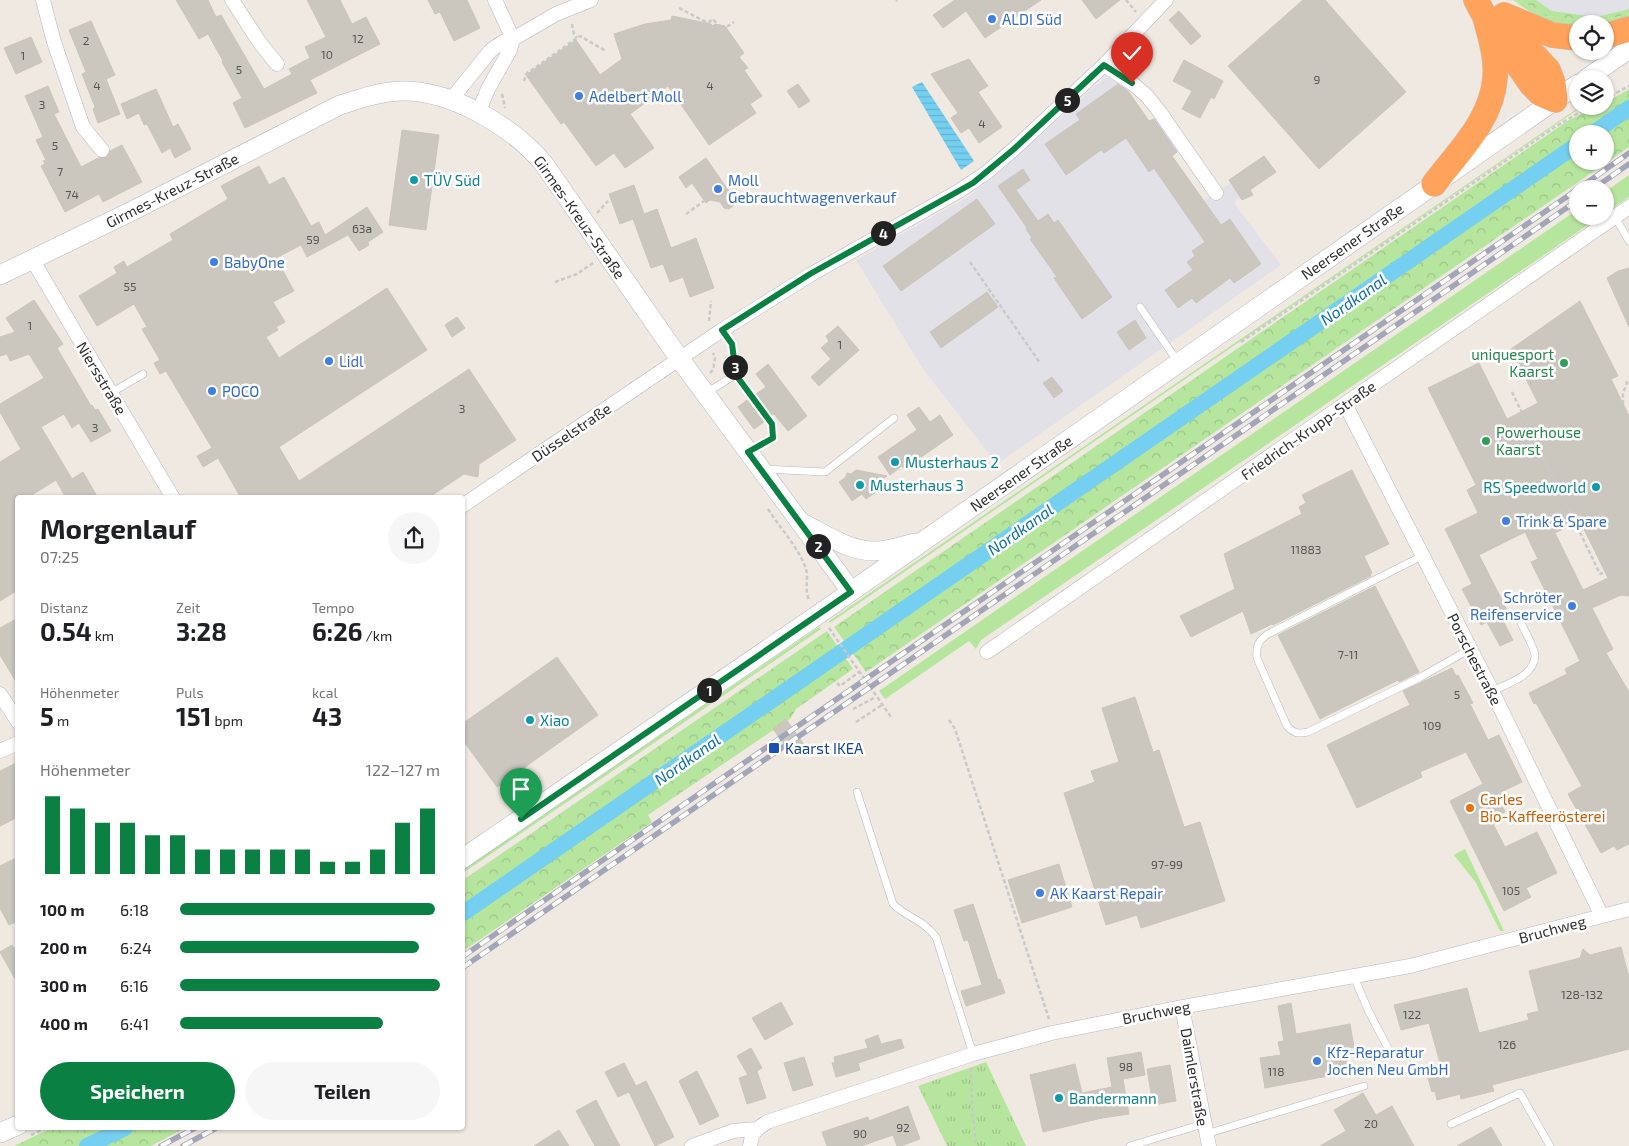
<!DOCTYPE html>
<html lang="de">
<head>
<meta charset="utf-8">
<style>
  :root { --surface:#fff; --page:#f6f6f6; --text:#202124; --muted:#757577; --accent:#0b8043 }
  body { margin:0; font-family:"Exo 2",sans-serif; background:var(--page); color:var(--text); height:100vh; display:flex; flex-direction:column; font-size:19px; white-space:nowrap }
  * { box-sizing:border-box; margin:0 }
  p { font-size:16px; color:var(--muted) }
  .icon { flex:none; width:28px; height:28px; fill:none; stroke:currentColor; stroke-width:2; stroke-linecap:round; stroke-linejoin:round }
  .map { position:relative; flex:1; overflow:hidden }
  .side { position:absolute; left:15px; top:495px; width:450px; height:635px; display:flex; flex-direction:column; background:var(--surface); border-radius:5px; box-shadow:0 1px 4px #0004 }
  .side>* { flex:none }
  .buttons { position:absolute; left:1569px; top:15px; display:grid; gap:10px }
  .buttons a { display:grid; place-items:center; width:45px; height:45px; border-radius:50%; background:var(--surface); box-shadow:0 1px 4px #0004; font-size:25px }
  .pin { position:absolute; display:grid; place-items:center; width:42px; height:42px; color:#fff; margin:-51px -21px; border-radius:50% 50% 50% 0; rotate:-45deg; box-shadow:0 0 5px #0007 }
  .pin .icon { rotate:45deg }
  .km { position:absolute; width:25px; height:25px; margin:-12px; border-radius:50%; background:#222; color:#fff; font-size:14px; line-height:25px; text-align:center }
  .round { display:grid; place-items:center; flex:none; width:52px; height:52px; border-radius:26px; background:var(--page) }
  .headline { display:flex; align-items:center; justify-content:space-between; height:85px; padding:0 25px }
  h1 { font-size:28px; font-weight:700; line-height:38px }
  .figures { display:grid; grid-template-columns:repeat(3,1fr); gap:8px; height:85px; padding:5px 25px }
  .figures div { display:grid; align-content:center }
  .figures b { font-size:25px; font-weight:700 }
  .figures small { font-size:14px; font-weight:400 }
  .figures p { font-size:14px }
  .chart { height:140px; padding:10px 25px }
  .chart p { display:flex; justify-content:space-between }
  .chart svg { width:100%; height:90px; margin-top:5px; stroke:var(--accent); stroke-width:6 }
  .cta { display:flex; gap:10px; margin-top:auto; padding:10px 25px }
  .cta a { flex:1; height:58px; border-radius:30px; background:var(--accent); color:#fff; font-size:20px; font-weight:700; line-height:58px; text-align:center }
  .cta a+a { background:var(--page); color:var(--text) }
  ul { padding:0 25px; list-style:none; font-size:16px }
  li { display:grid; grid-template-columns:80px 60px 1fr; align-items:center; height:38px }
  li i { height:12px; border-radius:6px; background:var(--accent) }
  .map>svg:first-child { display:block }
</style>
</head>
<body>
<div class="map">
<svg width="1629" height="1146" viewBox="0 0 1629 1146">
  <defs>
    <pattern id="forest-crowns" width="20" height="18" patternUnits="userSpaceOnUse" patternTransform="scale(1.25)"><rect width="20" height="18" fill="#b6e59e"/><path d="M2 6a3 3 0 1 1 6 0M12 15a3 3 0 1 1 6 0" fill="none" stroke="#9dc588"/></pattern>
    <pattern id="park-tufts" width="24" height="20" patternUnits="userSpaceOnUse" patternTransform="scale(1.25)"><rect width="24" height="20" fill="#b6e59e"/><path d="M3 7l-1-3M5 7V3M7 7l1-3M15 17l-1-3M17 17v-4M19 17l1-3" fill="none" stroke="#9dc588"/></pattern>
    <pattern id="water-rules" width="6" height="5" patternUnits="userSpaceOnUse" patternTransform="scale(1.25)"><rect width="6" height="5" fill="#75cff0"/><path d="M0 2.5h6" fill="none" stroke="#66b2ce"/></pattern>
  </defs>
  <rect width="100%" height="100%" fill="#efe9e1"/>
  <path fill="#e3e1e8" d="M1536,0H1629V9L1596,17L1552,11Z
    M1106,76L1122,82L1149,121L1155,118L1179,151L1172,156L1204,201L1230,183L1240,197L1234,203L1281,265L997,464L923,369L856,260L966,198L993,178Z"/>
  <path fill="#b6e59e" d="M1513,0H1520L1546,16L1595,22L1629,14V18C1609,23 1564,29 1546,20C1534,15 1523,7 1513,0Z
    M1581,106H1585L1577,110L830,623L829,621Z
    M1629,175V197L1605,213V192Z
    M1577,210L1578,216H1601L981,640L976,649L969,641L885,699L879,691Z
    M819,627L821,629L463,873V869Z
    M1465,849L1504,931H1500L1476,883L1454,855Z"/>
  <path fill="url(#forest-crowns)" fill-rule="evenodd" d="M1520,0H1536L1552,11L1596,17L1629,9V14L1595,22L1546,16Z
    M1629,89V147L866,672L834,627L1569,120L1598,106H1605V103ZM1578,134H1605V161H1578Z
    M827,631L853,669L796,709L791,718L648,815L652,822L463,951V880Z
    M52,1128H185L151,1146H14Z"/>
  <path fill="url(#park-tufts)" d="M986,1062L1026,1146H947L918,1086Z"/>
  <path fill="url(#water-rules)" d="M922,82L974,161L961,170L912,87Z"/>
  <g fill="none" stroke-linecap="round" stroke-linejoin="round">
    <path stroke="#75cff0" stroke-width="16" d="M1592,134L1629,108
      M462,914L1578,144
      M87,1146L125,1128"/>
  </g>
  <path fill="#cbc7bf" stroke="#cbc5ba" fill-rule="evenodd" d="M176,0H208L216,17L221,15L264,89L292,74L289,69L310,58L305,47L326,37L307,0H340L352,24L366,17L380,44L310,80L317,93L245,128L233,103L242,98L222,62L223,61L208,34L199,39Z
    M428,0H467L480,28L454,41L440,12L435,14Z
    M955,0H1041L985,38L966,11L943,28L933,15Z
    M1082,0H1120L1096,19Z
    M1303,0H1325L1406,92L1319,169L1228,66Z
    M1179,11L1201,36L1191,45L1169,20Z
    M672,16L711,24L713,26L715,24L725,26L744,53L739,57L748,68L744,70L762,96L750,104L756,113L709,145L668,86L630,114L654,148L625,168L614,153L596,166L564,122L561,124L526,75L576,40L600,75L622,59L614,34L645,24L671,20Z
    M91,21L115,75L106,79L120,114L98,123L93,109L95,107L82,74L86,72L69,30Z
    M31,37L42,62L16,74L4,48Z
    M969,59L988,86L978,92L1002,127L979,143L969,128L961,133L951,118L958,113L931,74Z
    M1184,60L1223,81L1214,99L1211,97L1200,118L1182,109L1192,91L1173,81Z
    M798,84L810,101L799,108L787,91Z
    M1118,84L1128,91L1149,121L1154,119L1177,152L1172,156L1221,225L1230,219L1261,264L1234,283L1230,278L1196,303L1192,298L1178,308L1165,290L1193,270L1187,262L1195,256L1192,251L1205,242L1154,168L1149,172L1126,138L1104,153L1101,150L1066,175L1045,144L1080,120L1076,114Z
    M48,86L59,112L54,114L81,167L98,158L107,157L110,151L122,145L142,182L103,202L99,194L65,212L41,166L45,164L43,161L46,160L36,140L43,137L25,96Z
    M156,89L173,127L178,124L191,149L175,158L170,148L162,153L147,124L144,125L139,113L127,119L121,104Z
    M402,130L439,135L426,230L389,225Z
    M1264,156L1276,172L1250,190L1253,195L1242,200L1229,180Z
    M706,158L737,203L729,209L724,208L720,202L710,200L706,203L692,183L686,188L679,177Z
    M259,166L269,185L284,177L311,226L319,222L325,235L367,207L383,232L368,242L369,245L359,251L348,235L307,257L301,245L276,258L294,291L273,302L285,322L276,327L278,330L266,337L279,358L387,288L427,350L279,447L299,481L469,369L516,440L479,464L478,477L464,474L428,498H241L218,458L203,467L197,456L212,448L166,371L160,374L154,363L160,360L142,329L147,327L134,304L97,326L79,296L117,273L114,267L124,261L127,267L173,240L170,234L228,199L221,186Z
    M1023,169L1030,180L1016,190L1038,221L1048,214L1054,223L1058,220L1112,297L1082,319L1054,278L1057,277L1030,239L1032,238L1026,229L1027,228L998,186Z
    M634,185L644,214L657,209L671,248L696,238L714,288L690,297L683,277L670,282L663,264L651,268L633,219L620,224L609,194Z
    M977,199L995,224L901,291L883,266Z
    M1629,268V327L1607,278L1618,271Z
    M987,292L998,307L941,348L930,332Z
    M34,300L63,344L57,348L91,406L92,405L95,410L98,409L111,431L91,442L79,423L72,428L64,414L41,427L72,479L83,472L98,498H66L56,480L27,498H18V590L0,601V462L21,449L0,412V404L44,378L29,354L10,361L7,354L0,356V337L15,332L6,318Z
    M1580,301L1618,376L1611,379L1629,416V596L1621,595L1592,608L1613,649L1606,653L1629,692V844L1617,850L1614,846L1601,853L1568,794L1582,786L1536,703L1534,704L1529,693L1567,674L1565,669L1580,661L1531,562L1538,559L1525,532L1479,555L1508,612L1500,615L1513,640L1500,646L1487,622L1481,625L1462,589L1472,584L1445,529L1478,513L1467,490L1476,485L1428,388L1479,363L1507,419L1538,403L1511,349ZM1580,521L1608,578L1583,590L1555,533Z
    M457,317L465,328L452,337L445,325Z
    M1135,320L1146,338L1129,350L1117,332Z
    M838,326L859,350L819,386L811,377L831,359L821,348L829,341L826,336Z
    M768,364L807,416L788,431L774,414L772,415L756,394L766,387L756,374Z
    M1052,377L1063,391L1054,398L1043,383Z
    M747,400L764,422L754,429L738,407Z
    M919,407L930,422L940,415L953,435L904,469L902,466L890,475L878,457L917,430L907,415Z
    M856,470L887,476L878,482L882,488L866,499L862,494L852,501L839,482L846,477L847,473L851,474Z
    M1352,470L1389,544L1364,556L1372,573L1370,574L1371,576L1273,625L1272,624L1251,634L1243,611L1191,637L1180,616L1235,589L1224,554L1302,514L1299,507L1306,503L1302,495Z
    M1375,586L1419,672L1399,682L1398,680L1320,719L1278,635Z
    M18,618V685L0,655V628Z
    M557,657L598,715L497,787L462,739V724Z
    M1452,668L1456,676L1458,675L1473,703L1470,704L1488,740L1499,735L1522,782L1501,792L1504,800L1500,802L1505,812L1491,820L1505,847L1537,832L1557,873L1526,888L1531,897L1504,911L1450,801L1483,784L1466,752L1420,772L1422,777L1357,808L1327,745L1410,705L1403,691Z
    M1135,697L1153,752L1159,750L1184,827L1200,822L1225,901L1141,928L1137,915L1106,925L1064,793L1095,782L1091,771L1119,762L1102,708Z
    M786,719L805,746L792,755L773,729Z
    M18,762V817L0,826V771Z
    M18,857V921L9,925L0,908V866Z
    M1059,864L1072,907L1022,923L1008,880Z
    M973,904L998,980L1000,979L1005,993L966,1006L961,991L982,985L968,940L964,941L954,910Z
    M12,945L18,955V984L0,952Z
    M1621,947L1629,977V1049L1492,1085L1494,1091L1461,1099L1460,1094L1437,1100L1435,1091L1432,1092L1428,1078L1443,1074L1429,1023L1401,1030L1394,1005L1467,988L1479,1033L1529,1020L1527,1014L1539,1011L1529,971L1580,958L1583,949L1590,955Z
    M781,1002L793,1024L765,1040L752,1018Z
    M1291,1003L1296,1034L1350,1024L1354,1047L1344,1049L1349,1072L1265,1088L1260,1058L1281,1055L1278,1042L1284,1041L1278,1006Z
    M878,1035L881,1044L901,1039L904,1048L858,1063L860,1070L836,1077L832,1063L835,1062L834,1057L868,1048L865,1040Z
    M751,1048L762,1068L757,1071L766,1098L747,1104L739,1078L748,1075L737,1056Z
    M1141,1052L1145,1075L1123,1079L1129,1114L1102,1118L1043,1132L1030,1075L1075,1064L1082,1093L1112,1087L1107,1058Z
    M804,1057L813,1085L793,1091L784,1063Z
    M624,1063L636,1086L646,1081L674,1137L655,1146L629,1092L618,1097L605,1072Z
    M1170,1065L1176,1101L1153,1105L1147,1069Z
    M697,1071L719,1116L700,1125L679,1081Z
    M1363,1093L1376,1115L1392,1106L1414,1146H1320L1346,1131L1334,1110Z
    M596,1100L614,1135L620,1146H595L576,1111Z
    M908,1106L920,1139L901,1146H897L893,1135L861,1146H827L822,1132L868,1117L869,1121Z
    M1491,1127L1502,1146H1457Z
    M559,1130L569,1146H534Z"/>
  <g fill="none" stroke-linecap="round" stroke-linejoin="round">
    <g stroke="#b4b7c1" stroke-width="8">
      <path id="lane" d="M1615,217L1629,241
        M1140,307L1178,362
        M722,330L732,344L735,375L772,424L773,438L749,451
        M111,393L143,374
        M706,393L735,375
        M764,469L825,472L894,418
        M1422,556L1268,634C1258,641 1256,646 1257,658L1287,726C1294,734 1299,734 1308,732L1419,678L1470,649
        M1492,691C1507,684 1534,676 1535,656C1535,649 1525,631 1521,623
        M857,792L893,904C909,919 921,918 936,937L973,1054
        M1354,977L1369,1012L1389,1050
        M1451,1124L1520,1093L1550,1146
        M1206,1134L1364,1086
        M1130,1146L1203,1124"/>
    </g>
    <g stroke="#b4b7c1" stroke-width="15">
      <path id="street" d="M43,0L54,42L83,127L102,150
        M232,0L260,43L277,64
        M495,0L513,39
        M1104,65L1132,83L1147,96L1159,111L1216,193
        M450,101L491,50L503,42L513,39L556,14L591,0
        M478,113L488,89L510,50L513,39
        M32,259L173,498
        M1345,404L1492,691L1602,916
        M462,506L722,330L810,275L959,191L986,173L1014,149L1104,65L1166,0
        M987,652L1629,207
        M0,694L18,722
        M0,751L18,743
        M1182,1007L1209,1146
        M692,1146L733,1131L757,1129L767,1122L973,1054L1052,1033L1182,1007L1410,966L1629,909
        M750,1146L752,1136L757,1129"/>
    </g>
    <g stroke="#b4b7c1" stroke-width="20">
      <path id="secondary" d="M1586,79L1629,49
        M0,275L132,211L340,105C359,99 379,92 400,91C450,89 512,126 544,164L679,358L851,591
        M804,524C826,535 851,552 876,551C889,551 902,546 915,543
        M462,859L819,614L1578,84
        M0,1133L18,1125"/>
    </g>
    <g stroke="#c9c9c9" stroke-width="26">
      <path id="highway" d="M1476,0L1485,17L1531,84L1541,94L1555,100
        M1504,15L1552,35L1578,38
        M1503,21L1548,70L1553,83L1555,100
        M1605,36L1629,29
        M1434,184C1458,152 1492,120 1495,78C1497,57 1490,36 1485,17"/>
    </g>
    <path stroke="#c9c9c9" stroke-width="2.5" stroke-dasharray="4 2.5" stroke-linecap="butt" d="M1126,0L1136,12
      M896,1L897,0
      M679,8L704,21L709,22L713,19L722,30L734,22
      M572,24L574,34L577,38
      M524,81L526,74L580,36L606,51
      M502,94L505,108
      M1605,99L1629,86
      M597,213L608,201
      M686,214L704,201
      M970,262L1040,363
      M555,282L577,274L593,263
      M709,321L711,301
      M1241,342L1555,127L1590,106
      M710,373L713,370L715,358L713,353
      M1512,392L1600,574L1629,560
      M1623,404V393L1628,380
      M768,509C780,528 797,546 805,566C810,578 803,590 810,601
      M829,628L891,717
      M837,683L840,686L859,672
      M853,709L876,697
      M949,720L955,729L1049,1019
      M856,722L882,705
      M971,1068L972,1109L976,1146
      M31,1135L46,1128"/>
    <use href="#lane" stroke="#fff" stroke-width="7"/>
    <use href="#street" stroke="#fff" stroke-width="14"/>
    <use href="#secondary" stroke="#fff" stroke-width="19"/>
    <use href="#highway" stroke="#ffa35c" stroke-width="25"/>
    <g stroke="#a3a6b8" stroke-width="5.5">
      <path id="rail" d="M1578,189L1629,153
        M1593,189L1629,164
        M462,957L1578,189
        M462,968L1578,200
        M161,1146L195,1128
        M183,1146L216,1128"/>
    </g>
    <use href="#rail" stroke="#fff" stroke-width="4" stroke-dasharray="11" stroke-linecap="butt"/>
  </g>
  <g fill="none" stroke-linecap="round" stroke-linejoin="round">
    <g stroke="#fff" stroke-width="10">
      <path id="route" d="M521,819L851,592L748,452L773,438L772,424L736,375L732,344L722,330L810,274L973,183L1014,149L1104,65L1132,83"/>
    </g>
    <use href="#route" stroke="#0b8043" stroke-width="6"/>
  </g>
  <g fill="#3f7fe0" stroke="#fff" stroke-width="2">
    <circle cx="992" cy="19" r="5"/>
    <circle cx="579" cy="96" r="5"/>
    <circle cx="718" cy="189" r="5"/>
    <circle cx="214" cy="262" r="5"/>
    <circle cx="329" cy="361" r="5"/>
    <circle cx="212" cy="391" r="5"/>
    <circle cx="1506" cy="521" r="5"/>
    <circle cx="1572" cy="606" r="5"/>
    <circle cx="1040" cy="893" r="5"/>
    <circle cx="1317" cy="1061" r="5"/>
  </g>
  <g fill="#0f9aa8" stroke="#fff" stroke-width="2">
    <circle cx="414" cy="180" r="5"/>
    <circle cx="895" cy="462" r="5"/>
    <circle cx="860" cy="485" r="5"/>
    <circle cx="1596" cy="487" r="5"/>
    <circle cx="530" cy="720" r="5"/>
    <circle cx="1059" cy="1098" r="5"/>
  </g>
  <g fill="#2e9e5b" stroke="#fff" stroke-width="2">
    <circle cx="1564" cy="363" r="5"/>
    <circle cx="1486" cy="441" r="5"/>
  </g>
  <rect fill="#1a4fb4" stroke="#fff" stroke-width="2" x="768" y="742" width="12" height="12" rx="2.5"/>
  <circle fill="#e8710a" stroke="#fff" stroke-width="2" cx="1470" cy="808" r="5"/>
  <g text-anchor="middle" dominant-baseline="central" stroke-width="5" stroke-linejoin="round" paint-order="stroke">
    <g font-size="12" fill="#555452">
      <text x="358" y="38">12</text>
      <text x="86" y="40">2</text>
      <text x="327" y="54">10</text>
      <text x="23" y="55">1</text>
      <text x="239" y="69">5</text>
      <text x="1317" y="79">9</text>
      <text x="97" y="85">4</text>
      <text x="710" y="85">4</text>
      <text x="42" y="104">3</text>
      <text x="982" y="123">4</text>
      <text x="55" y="145">5</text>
      <text x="60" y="171">7</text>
      <text x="72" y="194">74</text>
      <text x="362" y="228">63a</text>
      <text x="313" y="239">59</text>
      <text x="130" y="286">55</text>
      <text x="30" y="325">1</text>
      <text x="840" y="344">1</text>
      <text x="462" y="408">3</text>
      <text x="95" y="427">3</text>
      <text x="1306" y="549">11883</text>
      <text x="1348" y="654">7-11</text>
      <text x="1457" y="694">5</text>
      <text x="1432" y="725">109</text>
      <text x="1167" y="864">97-99</text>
      <text x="1511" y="890">105</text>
      <text x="1582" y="994">128-132</text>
      <text x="1412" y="1014">122</text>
      <text x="1507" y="1044">126</text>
      <text x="1126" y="1066">98</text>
      <text x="1276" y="1071">118</text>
      <text x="1371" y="1123">20</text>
      <text x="903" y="1127">92</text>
      <text x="860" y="1133">90</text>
    </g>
    <g font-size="15" fill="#366cbe" stroke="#fff" text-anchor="start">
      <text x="1002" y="19">ALDI Süd</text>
      <text x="589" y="96">Adelbert Moll</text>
      <text x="728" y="180">Moll<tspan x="728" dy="17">Gebrauchtwagenverkauf</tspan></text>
      <text x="224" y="262">BabyOne</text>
      <text x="339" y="361">Lidl</text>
      <text x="222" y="391">POCO</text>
      <text x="1516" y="521">Trink &amp; Spare</text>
      <text x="1562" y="597" text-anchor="end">Schröter<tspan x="1562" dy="17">Reifenservice</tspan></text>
      <text x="1050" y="893">AK Kaarst Repair</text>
      <text x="1327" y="1052">Kfz-Reparatur<tspan x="1327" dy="17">Jochen Neu GmbH</tspan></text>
    </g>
    <g font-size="15" fill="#0d838f" stroke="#fff" text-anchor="start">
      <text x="424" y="180">TÜV Süd</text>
      <text x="905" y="462">Musterhaus 2</text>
      <text x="870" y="485">Musterhaus 3</text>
      <text x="1586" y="487" text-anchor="end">RS Speedworld</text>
      <text x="540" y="720">Xiao</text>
      <text x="1069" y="1098">Bandermann</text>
    </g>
    <g font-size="15" fill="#2e2e2e" stroke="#fff">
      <text transform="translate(172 190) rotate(-27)">Girmes-Kreuz-Straße</text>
      <text transform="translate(580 217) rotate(55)">Girmes-Kreuz-Straße</text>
      <text transform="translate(1352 241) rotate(-35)">Neersener Straße</text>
      <text transform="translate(102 378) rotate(59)">Niersstraße</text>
      <text transform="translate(1308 430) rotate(-35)">Friedrich-Krupp-Straße</text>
      <text transform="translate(571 432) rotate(-34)">Düsselstraße</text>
      <text transform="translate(1021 473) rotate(-35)">Neersener Straße</text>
      <text transform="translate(1475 659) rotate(63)">Porschestraße</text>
      <text transform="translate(1552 929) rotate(-15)">Bruchweg</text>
      <text transform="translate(1156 1012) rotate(-11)">Bruchweg</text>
      <text transform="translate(1195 1077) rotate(80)">Daimlerstraße</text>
    </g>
    <g font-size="15" fill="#27864d" stroke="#fff" text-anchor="end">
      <text x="1554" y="354">uniquesport<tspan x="1554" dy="17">Kaarst</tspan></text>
      <text x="1496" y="432" text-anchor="start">Powerhouse<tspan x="1496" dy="17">Kaarst</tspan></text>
    </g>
    <g font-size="15" fill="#164399" stroke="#fff" text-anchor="start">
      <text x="785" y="748">Kaarst IKEA</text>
    </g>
    <g font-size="15" fill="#c56008" stroke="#fff" text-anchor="start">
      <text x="1480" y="799">Carles<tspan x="1480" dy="17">Bio-Kaffeerösterei</tspan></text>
    </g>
    <g font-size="16" font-style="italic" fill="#0d6fa3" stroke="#fff">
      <text transform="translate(1353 299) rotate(-35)">Nordkanal</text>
      <text transform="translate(1020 529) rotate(-35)">Nordkanal</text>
      <text transform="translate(687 759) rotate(-35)">Nordkanal</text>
    </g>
  </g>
</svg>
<div class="buttons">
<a><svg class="icon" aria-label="locate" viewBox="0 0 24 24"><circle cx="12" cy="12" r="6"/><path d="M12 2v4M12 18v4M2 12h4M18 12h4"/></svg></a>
<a><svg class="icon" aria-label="layers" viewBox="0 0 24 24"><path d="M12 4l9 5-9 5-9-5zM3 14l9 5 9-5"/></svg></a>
<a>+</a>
<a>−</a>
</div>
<div class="pin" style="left:521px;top:819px;background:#1e9e55"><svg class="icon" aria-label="arrive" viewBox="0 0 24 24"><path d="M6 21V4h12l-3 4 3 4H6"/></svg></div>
<div class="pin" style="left:1132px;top:83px;background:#d93025"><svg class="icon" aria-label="check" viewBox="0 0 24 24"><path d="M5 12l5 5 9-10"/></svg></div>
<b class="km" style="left:709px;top:690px">1</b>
<b class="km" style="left:818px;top:546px">2</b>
<b class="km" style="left:735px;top:367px">3</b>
<b class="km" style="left:883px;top:233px">4</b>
<b class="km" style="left:1067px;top:100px">5</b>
<section class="side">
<div class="headline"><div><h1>Morgenlauf</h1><p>07:25</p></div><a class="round"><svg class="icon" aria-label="share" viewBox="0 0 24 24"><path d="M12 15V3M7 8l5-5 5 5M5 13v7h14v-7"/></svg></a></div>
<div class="figures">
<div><p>Distanz</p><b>0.54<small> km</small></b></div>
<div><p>Zeit</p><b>3:28</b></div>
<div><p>Tempo</p><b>6:26<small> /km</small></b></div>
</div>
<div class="figures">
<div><p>Höhenmeter</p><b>5<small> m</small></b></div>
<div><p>Puls</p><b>151<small> bpm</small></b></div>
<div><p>kcal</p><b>43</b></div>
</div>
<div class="chart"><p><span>Höhenmeter</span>122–127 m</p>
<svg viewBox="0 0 160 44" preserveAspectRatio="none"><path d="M5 44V6M15 44V12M25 44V19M35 44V19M45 44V25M55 44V25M65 44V32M75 44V32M85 44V32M95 44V32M105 44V32M115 44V38M125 44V38M135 44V32M145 44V19M155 44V12"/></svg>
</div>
<ul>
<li><b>100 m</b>6:18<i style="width:98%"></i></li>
<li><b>200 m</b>6:24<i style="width:92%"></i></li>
<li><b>300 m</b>6:16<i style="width:100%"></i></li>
<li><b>400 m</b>6:41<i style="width:78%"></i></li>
</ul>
<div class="cta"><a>Speichern</a><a>Teilen</a></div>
</section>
</div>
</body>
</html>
